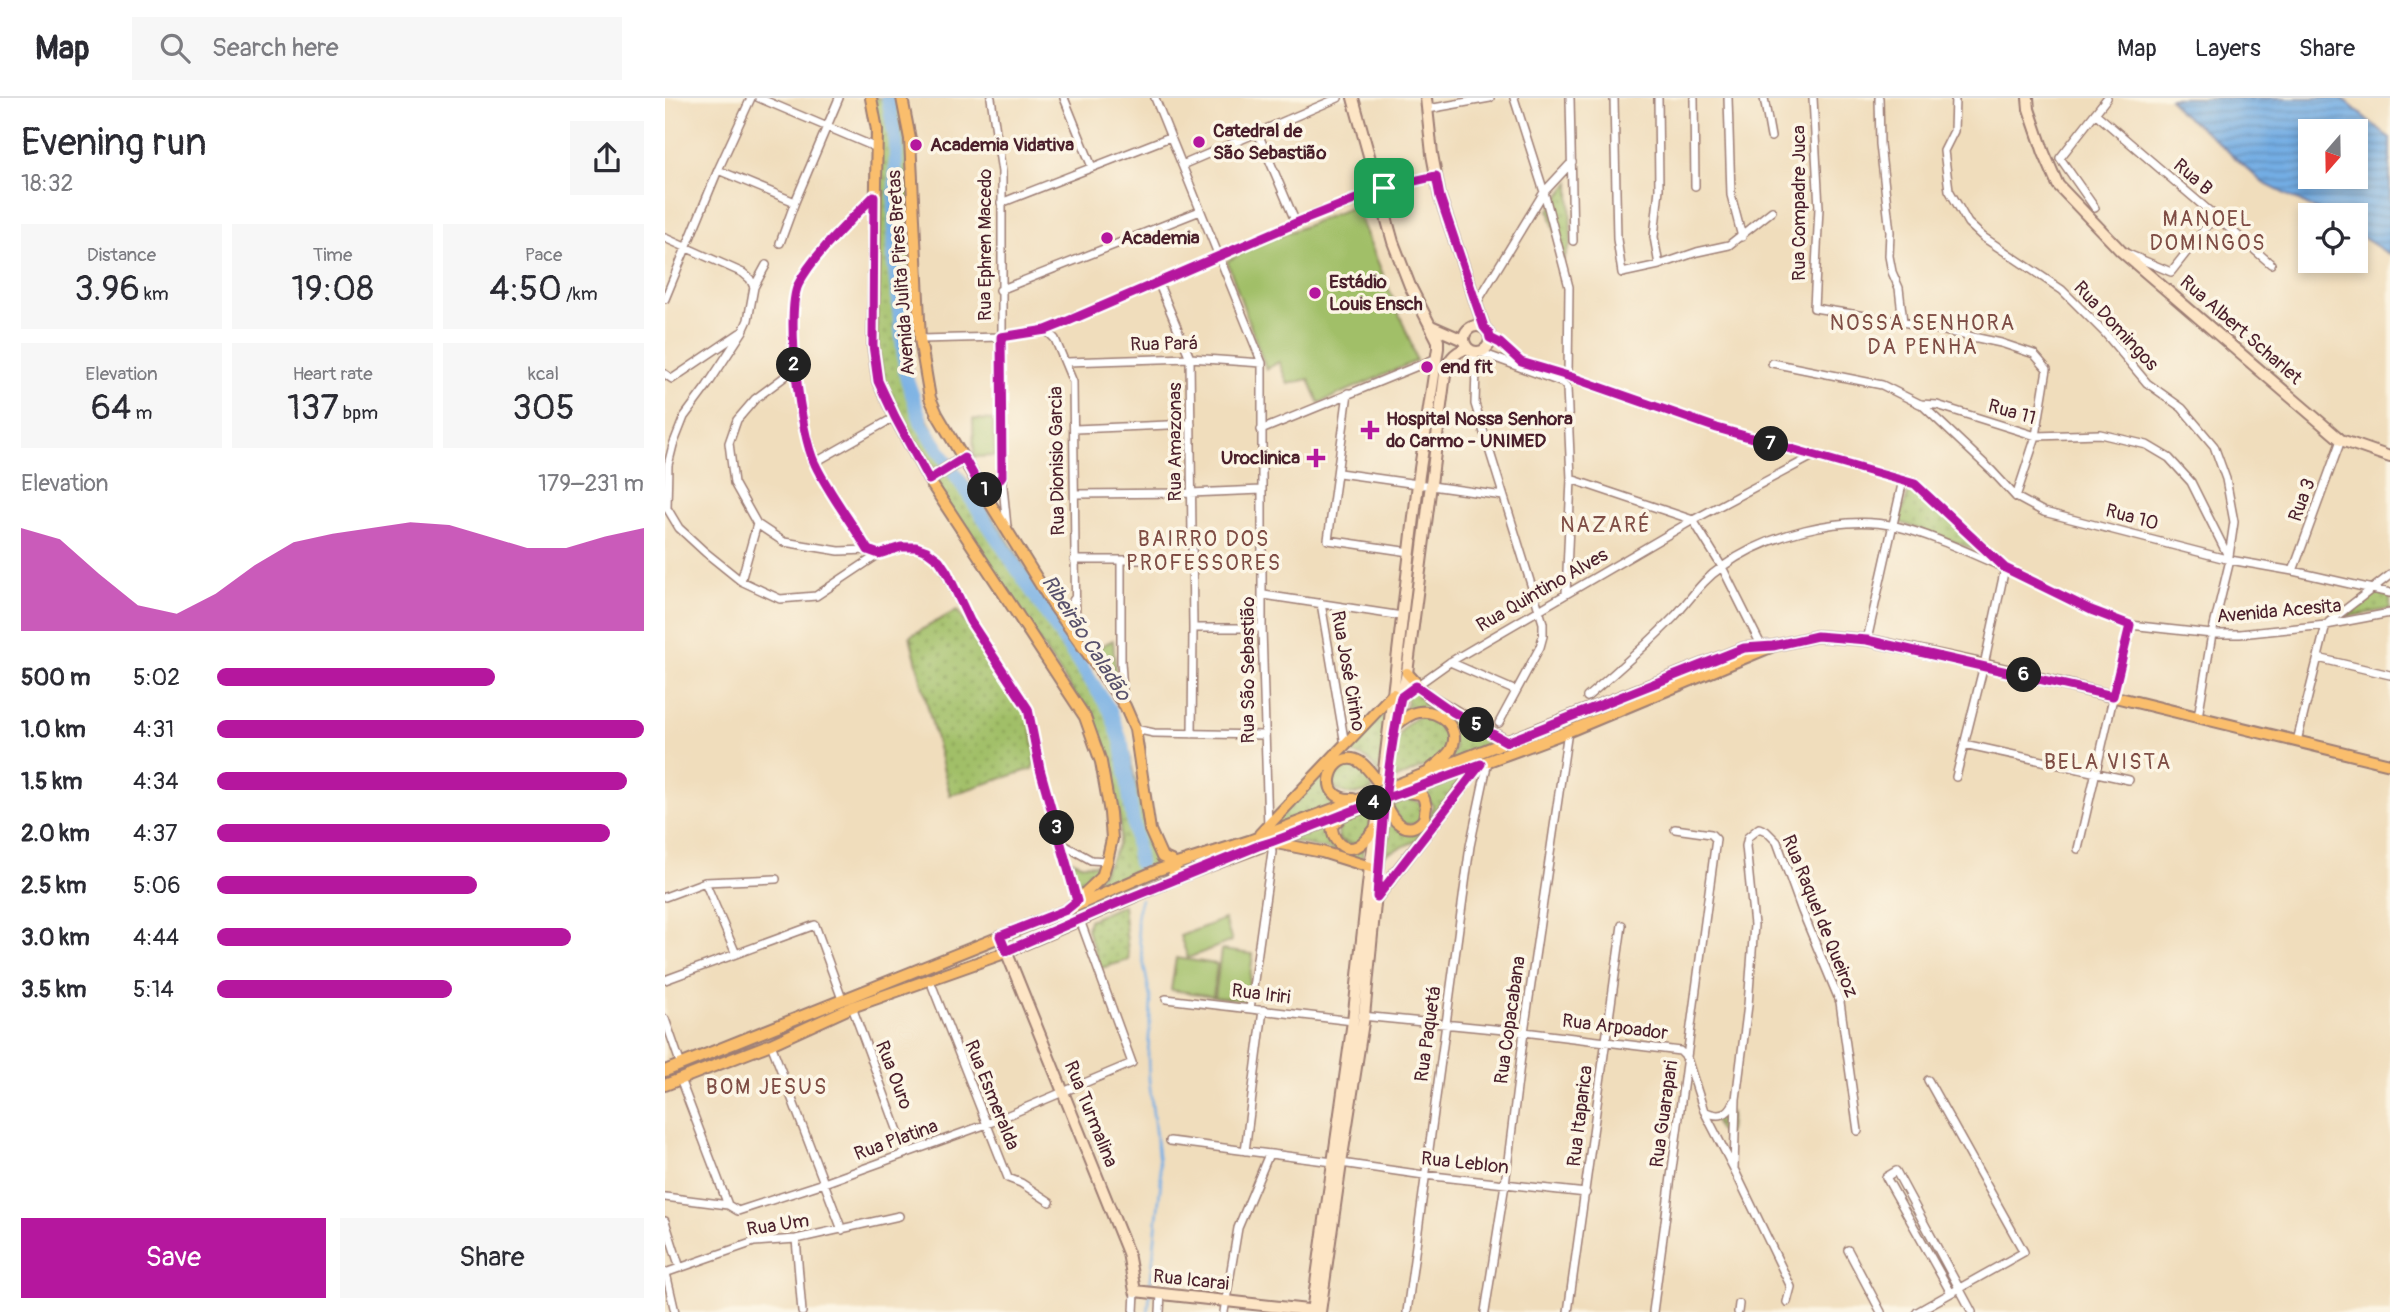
<!DOCTYPE html>
<html lang="en">
<head>
<meta charset="utf-8">
<style>
  :root { --surface:#fff; --page:#f7f7f7; --text:#2b2b33; --muted:#7c7c81; --line:#e1e1e2; --accent:#b5179e }
  body { margin:0; font-family:Pangolin,sans-serif; background:var(--page); color:var(--text); height:100vh; display:flex; flex-direction:column; font-size:26px; white-space:nowrap }
  * { box-sizing:border-box; margin:0 }
  p { font-size:23px; color:var(--muted) }
  .icon { flex:none; width:38px; height:38px; fill:none; stroke:currentColor; stroke-width:2; stroke-linecap:round; stroke-linejoin:round }
  .map { position:relative; flex:1; overflow:hidden }
  .drawer { display:flex; flex-direction:column; background:var(--surface); width:665px }
  .drawer>* { flex:none }
  .needle { width:46px; rotate:200deg }
  .buttons { position:absolute; left:1633px; top:21px; display:grid; gap:14px }
  .buttons a { display:grid; place-items:center; width:70px; height:70px; border-radius:0px; background:var(--surface); box-shadow:0 4px 10px #0003; font-size:35px }
  .pin { position:absolute; display:grid; place-items:center; width:60px; height:60px; color:#fff; margin:-30px; border-radius:14px; box-shadow:0 4px 10px #0006 }
  .km { position:absolute; width:35px; height:35px; margin:-18px; border-radius:50%; background:#222; color:#fff; font-size:19px; line-height:35px; text-align:center }
  .round { display:grid; place-items:center; flex:none; width:74px; height:74px; border-radius:0px; background:var(--page) }
  .headline { display:flex; align-items:center; justify-content:space-between; height:119px; padding:0 21px }
  h1 { font-size:38px; font-weight:600; line-height:52px }
  .figures { display:grid; grid-template-columns:repeat(3,1fr); gap:10px; height:119px; padding:7px 21px }
  .figures div { display:grid; align-content:center; border-radius:0px; background:var(--page); text-align:center }
  .figures b { font-size:35px; font-weight:600 }
  .figures small { font-size:19px; font-weight:400 }
  .figures p { font-size:19px }
  .chart { height:196px; padding:14px 21px }
  .chart p { display:flex; justify-content:space-between }
  .chart svg { width:100%; height:126px; margin-top:7px; fill:var(--accent); opacity:.7 }
  .cta { display:flex; gap:14px; margin-top:auto; padding:14px 21px }
  .cta a { flex:1; height:80px; border-radius:0px; background:var(--accent); color:#fff; font-size:28px; font-weight:600; line-height:80px; text-align:center }
  .cta a+a { background:var(--page); color:var(--text) }
  ul { padding:0 21px; list-style:none; font-size:23px }
  li { display:grid; grid-template-columns:112px 84px 1fr; align-items:center; height:52px }
  li i { height:18px; border-radius:9px; background:var(--accent) }
  header { display:flex; align-items:center; gap:42px; box-sizing:border-box; height:98px; padding:0 35px; background:var(--surface); border-bottom:2px solid var(--line) }
  header strong { font-size:33px }
  nav { display:flex; gap:38px; margin-inline-start:auto; font-size:24px }
  .search { width:490px; height:63px; background:var(--page); display:flex; align-items:center; gap:18px; box-sizing:border-box; padding:0 24px; border-radius:0px; color:var(--muted); font-size:26px }
  main { display:flex; flex:1; min-height:0 }
  .map>svg:first-child { display:block }
</style>
</head>
<body>
<header>
<strong>Map</strong>
<div class="search"><svg class="icon" aria-label="search" viewBox="0 0 24 24"><circle cx="10" cy="10" r="6"/><path d="M15 15l6 6"/></svg>Search here</div>
<nav><a>Map</a><a>Layers</a><a>Share</a></nav>
</header>
<main>
<section class="drawer">
<div class="headline"><div><h1>Evening run</h1><p>18:32</p></div><a class="round"><svg class="icon" aria-label="share" viewBox="0 0 24 24"><path d="M12 15V3M7 8l5-5 5 5M5 13v7h14v-7"/></svg></a></div>
<div class="figures">
<div><p>Distance</p><b>3.96<small> km</small></b></div>
<div><p>Time</p><b>19:08</b></div>
<div><p>Pace</p><b>4:50<small> /km</small></b></div>
</div>
<div class="figures">
<div><p>Elevation</p><b>64<small> m</small></b></div>
<div><p>Heart rate</p><b>137<small> bpm</small></b></div>
<div><p>kcal</p><b>305</b></div>
</div>
<div class="chart"><p><span>Elevation</span>179–231 m</p>
<svg viewBox="0 0 160 44" preserveAspectRatio="none"><path d="M0 44V8L10 12L20 24L30 35L40 38L50 31L60 21L70 13L80 10L90 8L100 6L110 7L120 11L130 15L140 15L150 11L160 8V44z"/></svg>
</div>
<ul>
<li><b>500 m</b>5:02<i style="width:65%"></i></li>
<li><b>1.0 km</b>4:31<i style="width:100%"></i></li>
<li><b>1.5 km</b>4:34<i style="width:96%"></i></li>
<li><b>2.0 km</b>4:37<i style="width:92%"></i></li>
<li><b>2.5 km</b>5:06<i style="width:61%"></i></li>
<li><b>3.0 km</b>4:44<i style="width:83%"></i></li>
<li><b>3.5 km</b>5:14<i style="width:55%"></i></li>
</ul>
<div class="cta"><a>Save</a><a>Share</a></div>
</section>
<div class="map">
<svg width="1725" height="1214" viewBox="0 0 1725 1214">
  <defs>
    <pattern id="grass-dots" width="8" height="8" patternUnits="userSpaceOnUse" patternTransform="scale(1.75)"><rect width="8" height="8" fill="#a1bf67"/><path d="M2 2h.1M6 6h.1" fill="none" stroke="#859b55" stroke-width="1.8" stroke-linecap="round"/></pattern>
    <pattern id="water-rules" width="6" height="5" patternUnits="userSpaceOnUse" patternTransform="scale(1.75)"><rect width="6" height="5" fill="#73ade4"/><path d="M0 2.5h6" fill="none" stroke="#608cb9"/></pattern>
  </defs>
  <rect width="100%" height="100%" fill="#fcf5e5"/>
  <filter id="ink" filterUnits="userSpaceOnUse"><feTurbulence type="fractalNoise" baseFrequency=".0143" numOctaves="2"/><feDisplacementMap in="SourceGraphic" scale="14" xChannelSelector="R" yChannelSelector="G"/><feConvolveMatrix kernelMatrix="1 2 1 2 8 2 1 2 1" color-interpolation-filters="sRGB"/></filter>
  <filter id="wash" filterUnits="userSpaceOnUse"><feTurbulence type="fractalNoise" baseFrequency=".00686" numOctaves="4" result="noise"/><feDisplacementMap in="SourceGraphic" scale="28" xChannelSelector="R" yChannelSelector="G"/><feGaussianBlur stdDeviation="1.57" result="paint"/><feColorMatrix in="noise" values="0 0 0 0 0 0 0 0 0 0 0 0 0 0 0 0 0 1.4 0 .05"/><feComposite in="paint" operator="in"/></filter>
  <g filter="url(#wash)">
    <rect width="100%" height="100%" fill="#f0ddbc"/>
    <path fill="url(#grass-dots)" stroke="#766f49" stroke-width="2" d="M207,0H237L245,95L246,283C265,340 303,381 335,430C374,489 411,551 449,612L462,645L480,725L500,762L425,793C435,778 447,763 453,746C463,719 435,646 425,619L265,381L220,290L212,244Z
      M905,84L906,145L898,163L884,112Z
      M1245,389L1264,402L1317,454L1234,424Z
      M1712,494L1725,498V511L1682,519L1698,502Z
      M292,512L364,617L371,660L367,671L285,697L245,538Z
      M448,542L452,590L430,551Z
      M751,591L834,644L783,664L790,650C780,624 776,596 741,613L742,597Z
      M724,603L713,678C708,663 700,657 685,656L661,676L678,705L605,729Z
      M756,618C775,623 784,630 782,650L770,664L724,684C729,659 728,627 756,618Z
      M690,665L704,677L708,692C693,697 685,699 671,691L669,682L676,667Z
      M806,671L751,743L718,757L720,721C744,740 762,740 768,707L752,689Z
      M730,699C742,699 751,700 759,710L754,726H737L723,701Z
      M708,708L705,730L697,743L682,748L674,740C669,717 691,714 708,708Z
      M664,725V738L698,749L697,763L682,756L621,742Z
      M406,762L416,766L439,767L436,776L421,790L415,789Z
      M458,807L464,862L436,870L422,832L424,822Z
      M1066,1015L1064,1033L1062,1037C1053,1036 1052,1029 1049,1021Z"/>
    <path fill="#a1bf67" stroke="#766f49" stroke-width="2" d="M690,108L746,245L751,263L654,305L644,281L623,286L614,264L601,271L562,163L595,146Z
      M308,321L328,322L330,358L309,359Z
      M559,821L567,843L523,860L515,838Z
      M556,852L588,856L582,903L550,899Z
      M511,860L552,866L548,898L506,892Z"/>
    <path fill="url(#water-rules)" stroke="#5e6688" stroke-width="2" fill-rule="evenodd" d="M1505,0H1677L1725,41V157L1691,135L1690,117H1662L1598,85L1546,38L1514,13ZM1645,33H1690V79H1645Z"/>
    <g fill="none" stroke-linecap="round" stroke-linejoin="round">
      <path stroke="#73ade4" stroke-width="2.5" d="M474,765L476,777
        M476,801L472,814V830L486,904L483,957L484,982L496,1082L485,1190
        M483,1214L485,1196"/>
      <path stroke="#73ade4" stroke-width="14" d="M223,0L231,45L229,164L241,278L257,326L445,612L457,646L474,765"/>
    </g>
  </g>
  <g filter="url(#ink)">
    <g fill="none" stroke-linecap="round" stroke-linejoin="round">
      <g stroke="#9d7e74" stroke-width="10">
        <path id="street" d="M94,0L212,50
          M326,0L337,74V378L342,429
          M399,0L427,69
          M490,0L597,265V530L603,730
          M849,0L879,94L904,189L903,278
          M905,0L908,143
          M949,0L952,141L957,175L994,167L1032,154L1064,147L1107,113
          M993,0L994,91L989,139L994,167
          M1029,0L1030,88
          M1063,0L1066,97L1077,139
          M1099,0L1106,39
          M1148,0L1154,110L1149,210L1238,224L1336,245L1369,256L1382,271L1371,338L1351,399
          M1214,0L1215,46L1225,134L1224,158L1227,174L1234,190L1238,224
          M1290,0L1289,33L1279,53L1284,92L1303,125L1318,139L1397,192L1440,235L1482,285L1517,310L1549,348L1561,381L1569,424L1564,458
          M763,11L825,0
          M1430,15L1606,166
          M592,33L631,125
          M517,67L673,0
          M53,72L130,104
          M336,105L505,39
          M1430,110L1395,60L1442,0
          M0,140L78,175L85,181L89,189
          M115,145L130,104L174,0
          M1463,156L1506,174L1550,118
          M101,167L89,189L83,222L78,233L42,288L19,319L8,347L3,367L2,410L14,430L40,454L76,483L115,501L151,498L214,456L236,449H251L262,453L274,462L305,523L363,611L375,671L412,803L416,802
          M493,184L525,260L528,530L527,636
          M335,192L535,113
          M0,201L53,72L86,0
          M811,206L879,94L907,64
          M381,232L390,241L408,284L411,538
          M826,240L835,245L857,264
          M255,241L336,239L381,232L631,125L713,92L771,78
          M808,254L811,270L810,306L878,525V538L875,549L834,625
          M814,254L847,266L857,264L903,278L1052,330L1250,386L1340,470L1426,512L1465,527L1547,536H1575L1661,527L1725,515
          M402,264L525,260L597,265
          M1107,265L1217,287L1255,306L1272,307L1371,338L1435,336L1482,347L1504,360L1526,384L1565,462L1547,536L1533,619
          M849,267L898,285L902,290L906,381L901,496
          M130,271L90,301L72,322L64,345L69,385L92,426L119,444L174,453L203,452L214,456
          M0,276L7,281L75,235
          M683,295L663,442L745,454
          M1256,306L1327,373L1351,399L1379,414L1565,462L1628,473L1725,495
          M410,331L526,326
          M596,332L772,260
          M149,365L230,319
          M674,375L838,398
          M906,381L1028,422L1057,469L1098,551
          M317,392L327,390L337,378
          M410,396L525,395L597,392
          M203,452C187,425 162,393 150,366C135,336 120,217 133,187C148,156 185,123 209,98
          M409,462H528
          M456,463V564L459,606
          M1628,473L1676,342
          M76,483L92,426
          M599,497L737,518
          M387,505L398,508L406,506L409,501
          M656,505L680,647
          M1664,524L1725,477
          M528,530H597
          M1202,542L1238,382
          M1653,560L1725,577
          M785,564L851,593
          M736,599L785,564L1028,422L1148,358
          M922,599C952,573 982,547 1009,519C1025,502 1037,482 1057,469C1101,437 1176,416 1230,428C1268,437 1304,455 1340,470L1319,567L1291,679
          M470,631L489,635L599,637
          M1632,643L1661,527
          M1299,646L1464,682
          M397,746L426,762L442,763
          M1413,751L1465,527
          M40,784L71,856
          M0,799L40,784L111,781
          M264,880L343,1080L356,1085L385,1104
          M0,882L150,827L177,901
          M501,901L688,923
          M187,909L241,1055
          M585,911L607,754L606,742
          M697,918L859,934L1015,953L1022,960L1039,1013L1069,1071L1126,1189L1122,1204
          M0,921L16,967
          M106,946L177,1132
          M15,981L63,1107
          M1039,1013C1053,1020 1063,1018 1069,1004
          M505,1043L668,1064
          M580,1053L598,912
          M676,1065L759,1077L921,1095
          M1069,1071L1071,1001L1083,907L1089,827L1081,748L1083,739L1094,730L1101,733L1112,744L1137,813L1175,904L1193,1033
          M0,1099L63,1107L73,1113L159,1085L322,1026L467,965L415,822
          M0,1123L15,1170
          M131,1141L137,1214
          M1183,1152L1216,1214
          M0,1175L89,1144L131,1141L234,1118
          M1,1175L10,1214
          M1286,1195L1221,1079L1231,1073L1307,1214
          M469,1214L470,1193
          M495,1214L496,1196
          M559,1214L573,1130L604,1056
          M742,1214L805,748L823,663
          M820,1214L840,1086L859,934L903,633
          M903,1214L957,827
          M988,1214L1051,741L1046,736L1010,731
          M1073,1214L1074,1206
          M1252,1214L1359,1154L1263,982"/>
      </g>
      <g stroke="#9d7e74" stroke-width="14">
        <path id="secondary" d="M761,0L767,56L775,99L819,229
          M1363,0L1364,11L1379,55L1393,87L1456,153L1676,342L1725,359
          M799 241a13 13 0 1 1 26 0a13 13 0 1 1-26 0Z
          M766,228L798,242
          M731,621L742,575L780,276C784,262 788,255 802,250
          M335,838L463,1155L470,1193L652,1213
          M647,1214L688,923L705,769L717,689L754,377L773,250V243L745,188L728,144L688,0
          M655,1214L676,1065L699,918L718,724"/>
      </g>
      <g stroke="#9d7e74" stroke-width="14">
        <path id="primary" d="M206,0L212,32L208,247L213,283L230,319L264,382L420,619L436,664L445,715L447,741L442,763L437,779L402,812
          M237,0L245,41L255,241L265,300L272,316L317,392L387,505L460,608L470,631L485,732L497,759L506,763L510,771L507,782
          M264,382L299,360
          M742,575L762,597L842,644
          M730,628C737,622 745,615 754,614C776,611 797,631 786,652C781,660 772,666 765,672
          M729,688L1079,550L1105,548
          M734,696L902,634L1108,548L1152,538L1202,542L1319,567L1725,666
          M688,701C647,703 668,647 695,664C704,670 710,681 717,689
          M720,705C726,722 743,741 759,721L761,709L759,701L756,696L742,694
          M674,721L667,728C667,742 678,755 693,748C700,744 705,737 710,731
          M595,736L728,596
          M606,744L657,754L705,769
          M712,799L815,666
          M0,973L402,812L493,772L584,743L703,698
          M0,987L106,946L187,909L334,857L507,782L708,706"/>
      </g>
      <use href="#street" stroke="#fff" stroke-width="7"/>
      <use href="#secondary" stroke="#fde5c5" stroke-width="10"/>
      <use href="#primary" stroke="#fabe6d" stroke-width="10"/>
      <g stroke="#9d7e74" stroke-width="14" stroke-linecap="butt">
        <path id="primary-bridge" d="M703,698L729,688
          M708,706L734,696"/>
      </g>
      <use href="#primary-bridge" stroke="#fabe6d" stroke-width="10"/>
    </g>
  </g>
  <g fill="none" stroke-linecap="round" stroke-linejoin="round" filter="url(#ink)">
    <g stroke="#fff" stroke-width="14">
      <path id="route" d="M719,90L631,125L396,226L381,232L336,239L337,378L332,385L322,392H317L299,360L264,382L230,319L213,283L208,247L209,98C186,122 147,158 133,187C120,217 135,336 150,366C163,394 187,425 203,452L214,456L236,449H251L262,453L274,462L282,474L305,523L363,611L375,671L412,803L401,812L335,838L341,853L457,803L593,748L606,744C651,728 694,709 739,694L816,666L712,799C716,732 722,665 736,599L751,588L788,614L842,644L1079,550L1108,548L1152,538L1202,542L1448,598L1465,527L1426,512L1340,470L1250,386L1052,330L903,278L856,264L835,245L825,240L824,235L819,229L775,99L771,78L719,90"/>
    </g>
    <use href="#route" stroke="#b5179e" stroke-width="9"/>
  </g>
  <g fill="#b5179e" stroke="#fcf5e5" stroke-width="2.5">
    <circle cx="534" cy="44" r="7"/>
    <circle cx="251" cy="47" r="7"/>
    <circle cx="442" cy="140" r="7"/>
    <circle cx="650" cy="195" r="7"/>
    <circle cx="762" cy="269" r="7"/>
    <path d="M701.5 321.5h7v7h7v7h-7v7h-7v-7h-7v-7h7z"/>
    <path d="M647.5 349.5h7v7h7v7h-7v7h-7v-7h-7v-7h7z"/>
  </g>
  <g text-anchor="middle" dominant-baseline="central" stroke-width="7" stroke-linejoin="round" paint-order="stroke">
    <g font-size="19" font-weight="bold" fill="#4a1f2b" stroke="#fcf5e5" text-anchor="start">
      <text x="548" y="33">Catedral de<tspan x="548" dy="22">São Sebastião</tspan></text>
      <text x="265" y="47">Academia Vidativa</text>
      <text x="456" y="140">Academia</text>
      <text x="664" y="184">Estádio<tspan x="664" dy="22">Louis Ensch</tspan></text>
      <text x="776" y="269">end fit</text>
      <text x="721" y="321">Hospital Nossa Senhora<tspan x="721" dy="22">do Carmo - UNIMED</tspan></text>
      <text x="635" y="360" text-anchor="end">Uroclinica</text>
    </g>
    <g font-size="19" fill="#4a1f2b" stroke="#fcf5e5">
      <text transform="translate(1528 79) rotate(41)">Rua B</text>
      <text transform="translate(1134 105) rotate(-90)">Rua Compadre Juca</text>
      <text transform="translate(320 147) rotate(-90)">Rua Ephren Macedo</text>
      <text transform="translate(236 175) rotate(-94)">Avenida Julita Pires Bretas</text>
      <text transform="translate(1451 228) rotate(47)">Rua Domingos</text>
      <text transform="translate(1576 232) rotate(41)">Rua Albert Scharlet</text>
      <text transform="translate(499 246) rotate(-1)">Rua Pará</text>
      <text transform="translate(1347 314) rotate(16)">Rua 11</text>
      <text transform="translate(510 344) rotate(-90)">Rua Amazonas</text>
      <text transform="translate(392 363) rotate(-91)">Rua Dionisio Garcia</text>
      <text transform="translate(1637 402) rotate(-70)">Rua 3</text>
      <text transform="translate(1467 419) rotate(15)">Rua 10</text>
      <text transform="translate(877 492) rotate(-30)">Rua Quintino Alves</text>
      <text transform="translate(1614 513) rotate(-5)">Avenida Acesita</text>
      <text transform="translate(583 572) rotate(-90)">Rua São Sebastião</text>
      <text transform="translate(683 573) rotate(80)">Rua José Cirino</text>
      <text transform="translate(1155 818) rotate(68)">Rua Raquel de Queiroz</text>
      <text transform="translate(596 896) rotate(7)">Rua Iriri</text>
      <text transform="translate(845 922) rotate(-82)">Rua Copacabana</text>
      <text transform="translate(950 929) rotate(7)">Rua Arpoador</text>
      <text transform="translate(763 936) rotate(-82)">Rua Paquetá</text>
      <text transform="translate(229 977) rotate(69)">Rua Ouro</text>
      <text transform="translate(327 997) rotate(68)">Rua Esmeralda</text>
      <text transform="translate(426 1016) rotate(68)">Rua Turmalina</text>
      <text transform="translate(999 1016) rotate(-82)">Rua Guarapari</text>
      <text transform="translate(915 1018) rotate(-83)">Rua Itaparica</text>
      <text transform="translate(231 1042) rotate(-20)">Rua Platina</text>
      <text transform="translate(800 1065) rotate(6)">Rua Leblon</text>
      <text transform="translate(113 1127) rotate(-9)">Rua Um</text>
      <text transform="translate(526 1182) rotate(6)">Rua Icarai</text>
    </g>
    <g font-size="21" letter-spacing="2" fill="#7f4d45" stroke="#fcf5e5">
      <text x="1543" y="121">MANOEL<tspan x="1543" dy="24">DOMINGOS</tspan></text>
      <text x="1258" y="225">NOSSA SENHORA<tspan x="1258" dy="24">DA PENHA</tspan></text>
      <text x="941" y="427">NAZARÉ</text>
      <text x="539" y="441">BAIRRO DOS<tspan x="539" dy="24">PROFESSORES</tspan></text>
      <text x="1443" y="664">BELA VISTA</text>
      <text x="102" y="989">BOM JESUS</text>
    </g>
    <g font-size="21" font-style="italic" fill="#58516c" stroke="#fcf5e5">
      <text transform="translate(421 540) rotate(57)">Ribeirão Caladão</text>
    </g>
  </g>
</svg>
<div class="buttons">
<a><svg class="needle" viewBox="-14 -14 28 28"><path d="M0-13l5 13h-10z" fill="#e53935"/><path d="M0 13l5-13h-10z" fill="#7c7c81"/></svg></a>
<a><svg class="icon" aria-label="locate" viewBox="0 0 24 24"><circle cx="12" cy="12" r="6"/><path d="M12 2v4M12 18v4M2 12h4M18 12h4"/></svg></a>
</div>
<div class="pin" style="left:719px;top:90px;background:#1e9e55"><svg class="icon" aria-label="arrive" viewBox="0 0 24 24"><path d="M6 21V4h12l-3 4 3 4H6"/></svg></div>
<b class="km" style="left:320px;top:392px">1</b>
<b class="km" style="left:129px;top:267px">2</b>
<b class="km" style="left:392px;top:730px">3</b>
<b class="km" style="left:709px;top:705px">4</b>
<b class="km" style="left:812px;top:627px">5</b>
<b class="km" style="left:1359px;top:577px">6</b>
<b class="km" style="left:1106px;top:346px">7</b>
</div>
</main>
</body>
</html>
